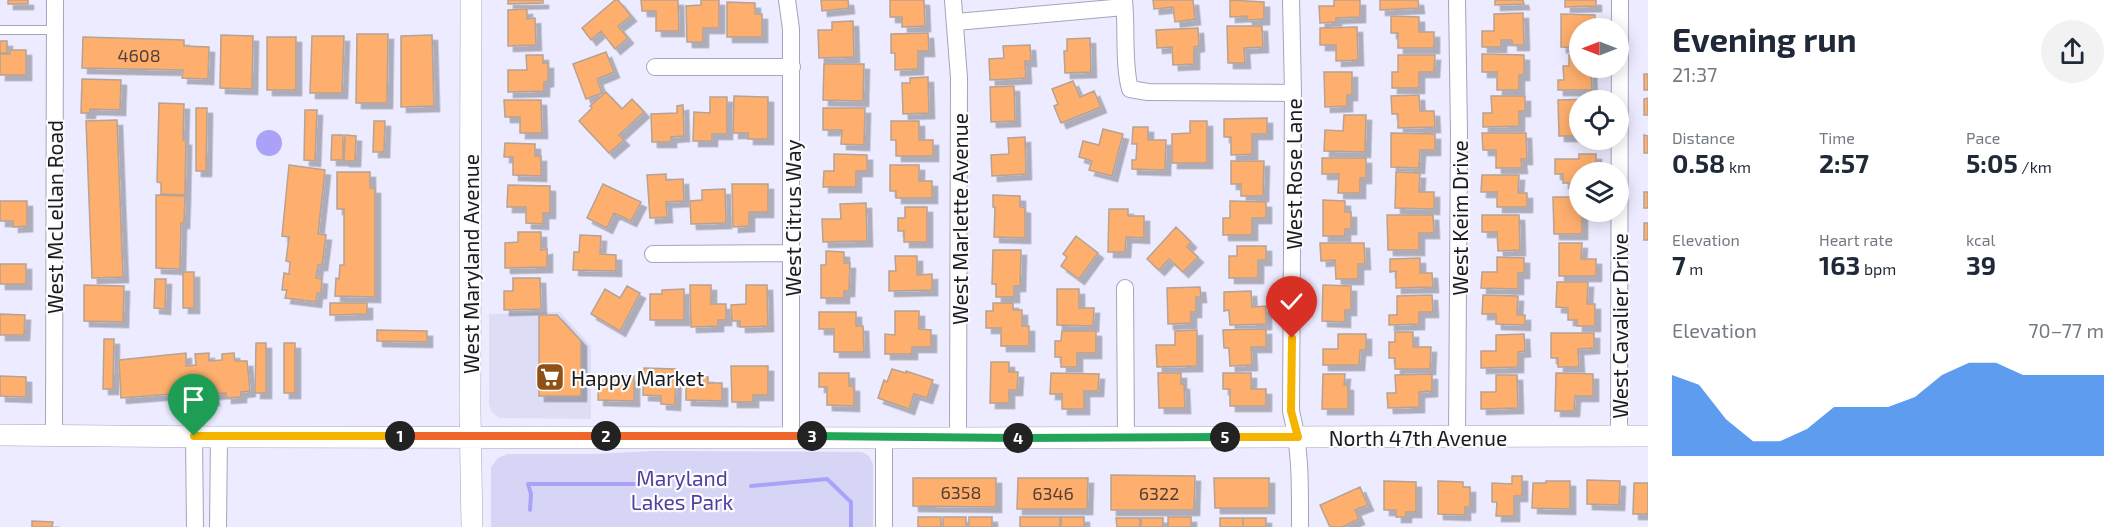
<!DOCTYPE html>
<html lang="en">
<head>
<meta charset="utf-8">
<style>
  :root { --surface:#fff; --page:#f2f2f3; --text:#1f2937; --muted:#747a83; --accent:#1a73e8 }
  body { margin:0; font-family:"Exo 2",sans-serif; background:var(--page); color:var(--text); height:100vh; display:flex; flex-direction:column; font-size:22px; white-space:nowrap }
  * { box-sizing:border-box; margin:0 }
  p { font-size:20px; color:var(--muted) }
  .icon { flex:none; width:33px; height:33px; fill:none; stroke:currentColor; stroke-width:2; stroke-linecap:round; stroke-linejoin:round }
  .map { position:relative; flex:1; overflow:hidden }
  .side { display:flex; flex-direction:column; background:var(--surface); width:480px }
  .side>* { flex:none }
  .needle { width:39px; rotate:270deg }
  .buttons { position:absolute; left:1569px; top:18px; display:grid; gap:12px }
  .buttons a { display:grid; place-items:center; width:60px; height:60px; border-radius:50%; background:var(--surface); box-shadow:0 3px 15px #0003; font-size:30px }
  .pin { position:absolute; display:grid; place-items:center; width:51px; height:51px; color:#fff; margin:-62px -26px; border-radius:50% 50% 50% 0; rotate:-45deg; box-shadow:0 0 6px #0007 }
  .pin .icon { rotate:45deg }
  .km { position:absolute; width:30px; height:30px; margin:-15px; border-radius:50%; background:#222; color:#fff; font-size:16px; line-height:30px; text-align:center }
  .round { display:grid; place-items:center; flex:none; width:63px; height:63px; border-radius:32px; background:var(--page) }
  .head { display:flex; align-items:center; justify-content:space-between; height:102px; padding:0 24px }
  h1 { font-size:33px; font-weight:700; line-height:45px }
  .figures { display:grid; grid-template-columns:repeat(3,1fr); gap:9px; height:102px; padding:6px 24px }
  .figures div { display:grid; align-content:center }
  .figures b { font-size:26px; font-weight:700 }
  .figures small { font-size:16px; font-weight:400 }
  .figures p { font-size:16px }
  .chart { height:168px; padding:12px 24px }
  .chart p { display:flex; justify-content:space-between }
  .chart svg { width:100%; height:108px; margin-top:6px; fill:var(--accent); opacity:.7 }
  main { display:flex; flex:1; min-height:0 }
  .map>svg:first-child { display:block }
</style>
</head>
<body>
<main>
<div class="map">
<svg width="1648" height="527" viewBox="0 0 1648 527">
  <defs>
    <filter id="shadow"><feDropShadow dx="5.5" dy="5.5" stdDeviation="0" flood-color="#0004"/></filter>
  </defs>
  <rect width="100%" height="100%" fill="#ecebff"/>
  <path fill="#ddddf6" d="M560,312L591,346V419L499,418L492,412L489,405V314Z"/>
  <path fill="#d6d5f6" d="M655,451L862,452L869,456L873,464V527H491V467L498,458L508,454H594Z"/>
  <path fill="#aaa2f9" d="M256 143a13 13 0 1 1 26 0a13 13 0 1 1-26 0Z"/>
  <g fill="none" stroke-linecap="round" stroke-linejoin="round">
    <path stroke="#aaa2f9" stroke-width="4" d="M751,486L827,479L851,502V527
      M530,510L531,494L528,484H653"/>
  </g>
  <path fill="#feaf6e" stroke="#b7a293" stroke-width="1.5" filter="url(#shadow)" d="M8,0H28V4H8Z
    M508,0H543V3L508,4Z
    M615,0H618L631,16L618,26L628,38L615,49L601,31L591,40L582,28Z
    M641,0H678L679,31H656V11H642Z
    M701,0H719V28H703V42H687L686,6L701,5Z
    M821,0H848L849,8L822,11Z
    M890,0H924L925,26L902,27V17H890Z
    M1153,0H1193L1195,19L1175,22L1173,7L1154,9Z
    M1230,0L1264,2V19L1247,20V16L1230,17Z
    M1334,0H1360V17L1336,18V22L1320,23L1319,6H1334Z
    M1380,0H1418L1419,8L1380,10Z
    M1495,0H1523L1524,4L1495,5Z
    M1565,0H1596V6L1565,7Z
    M727,2L755,3V14H762V37H727Z
    M527,9V19L535,18L536,45L508,46V10Z
    M1523,13L1524,45H1512V40H1501V47H1482V31H1494V14Z
    M1561,14L1595,15V28H1580V48L1561,47Z
    M1391,16L1419,17V32H1434V48H1398V33H1391Z
    M853,21L854,57L819,58L818,30H832V22Z
    M1227,26H1262L1263,47L1244,48L1245,63H1228Z
    M1357,27L1358,60L1336,61V45H1320V28Z
    M1198,28L1199,46L1194,47V64L1173,65L1172,47L1157,48L1156,30Z
    M928,33L929,51H918V69L895,70V53H891V34Z
    M357,34H388L387,103H356Z
    M221,35L253,36L252,89L220,88Z
    M432,35L434,106L401,107V36Z
    M312,36H344L342,93H310Z
    M83,37L184,40V46L209,47L208,79L182,78L183,70L82,68Z
    M267,37H296V90H267Z
    M1090,38L1091,72L1065,73L1064,51H1067V39Z
    M0,41H7V53H0Z
    M1030,45L1031,61H1025L1026,78L990,80L989,59L1004,58L1003,46Z
    M10,50H26V75H0V54H10Z
    M606,52L614,72L597,79L602,93L586,99L573,64Z
    M1482,54L1524,55V75H1519V90H1497V72H1482Z
    M526,55H543V63H548V81L544,82V91L508,92V70H527Z
    M1398,55H1435L1434,72H1419V88H1392V72H1398Z
    M1569,55H1580V68H1591L1592,90H1558V80H1564L1563,66H1569Z
    M824,64H864L863,101L823,100Z
    M1324,72H1352V95H1347V106L1325,107Z
    M1644,74H1648V90H1644Z
    M928,77L929,113L903,114L902,83H910V78Z
    M82,79L121,80L120,110L90,109V113H81Z
    M1073,81L1080,97L1094,91L1101,107L1061,123L1054,106L1058,104L1052,89Z
    M1014,86L1015,121L991,122L990,87Z
    M606,92L622,109L632,99L644,112L619,135L624,140L609,153L579,121L592,108L590,106Z
    M1419,95L1420,111H1434L1435,127L1398,128V114H1392L1391,96Z
    M734,96L768,97V139H748V133H733Z
    M1491,96H1525V111H1519V126L1483,127V113H1492Z
    M710,97H727V134H712V141H693L694,112L710,113Z
    M1648,98V115H1644V99Z
    M1594,99L1580,100V121H1575V136H1559L1558,100Z
    M504,100H541L542,133H520V117H505Z
    M159,103L184,104L183,140H186L185,195L161,194V183L157,182Z
    M683,105L684,136L671,137V142H652L651,114L677,113V106Z
    M196,108H207L206,171H196Z
    M823,108H865L864,145L841,144L842,130H823Z
    M305,110H317L315,161L304,160Z
    M1344,115H1366L1365,152L1324,151L1325,130L1343,131Z
    M1267,118V134H1252V154L1231,155V137H1224V119Z
    M117,120L123,277L92,278L86,121Z
    M374,121H385L384,152H373Z
    M891,121H919V140H933V156H896V140H891Z
    M1190,121H1207V163H1172V134L1190,133Z
    M1133,127H1148V140H1166L1165,170L1132,169V160H1136L1137,144H1132Z
    M1103,129L1123,134L1112,176L1089,170L1092,161L1079,157L1083,141L1099,145Z
    M1391,133L1435,134V150H1420L1419,168L1391,167Z
    M1482,133H1526L1527,159H1521L1522,168H1496V150H1483Z
    M332,135H343V160H331Z
    M345,135L356,136L355,161H344Z
    M1644,135L1648,136V153H1644Z
    M1025,137L1026,174L992,176L991,155L1009,154L1008,138Z
    M505,143L535,144V156H541V176L513,175V157H504Z
    M834,154L867,155V171H856V187H823L824,171H834Z
    M1579,154H1596V170H1582V172H1580V183H1563V174H1555V159H1579Z
    M1322,158H1366V178H1360V193H1338L1339,174H1322Z
    M1231,161H1264L1263,196H1241V184H1231Z
    M289,165L325,170L318,234L326,235L322,265H318L316,278L322,279L321,293H317L316,302L285,298L287,290H282L284,273L289,274L290,262L286,261L289,237L282,236Z
    M890,165H919V181H932V198H896V191H890Z
    M337,172H370V188H375V297L335,296L336,278L339,279L340,265H344V209H337Z
    M1396,172L1420,173L1419,192H1434V209L1395,208Z
    M666,174V180L683,179L684,201L666,202L667,217L650,218L647,175Z
    M1482,175H1519L1518,193H1527V207H1497V192H1481Z
    M603,184L641,202L631,221L614,213L607,228L587,218Z
    M732,184H768V212H749V226L733,227Z
    M508,185L550,186V213H543V224L526,223V207H507Z
    M725,189L726,223L691,224L690,201L702,200V190Z
    M1644,192H1648V208H1644Z
    M156,195L185,196L184,223H181L180,269L156,268Z
    M993,195L1020,196V207L1025,208V238L994,237L995,207H993Z
    M1553,197H1580V212H1597L1582,213V234H1554Z
    M1323,200L1345,201V212H1351V229H1345V236H1323Z
    M0,201H27V226L13,227V221H0Z
    M1230,201L1266,202V218H1252V235H1223V218H1230Z
    M866,203L867,241L823,242L822,219H841L840,204Z
    M905,207H927V242H904V231H898V218H905Z
    M1109,209H1128V216H1144V238L1126,237L1125,252H1108Z
    M1387,215H1433L1434,233H1419V250H1388Z
    M1482,215H1519L1520,250L1498,251L1497,232H1482Z
    M1644,223H1648V240H1644Z
    M1176,227L1191,242L1187,247L1198,257L1183,272L1169,259L1159,270L1147,259Z
    M518,232H541V250L547,249V267L505,268V243L518,242Z
    M580,235L601,236L600,254L616,255V271L573,270L574,252H579Z
    M1076,236L1098,253L1079,279L1061,266L1067,257L1063,254Z
    M1320,243H1364L1365,264H1358V279H1336L1335,260L1321,261Z
    M1559,243H1582L1581,259H1596V276H1559Z
    M1237,246H1266V260H1258V278H1229V256H1237Z
    M993,250H1021L1020,286H1014V297H996V284H992Z
    M826,251L844,252V263H850L849,291H844V298H821V265H826Z
    M895,256H917V275L932,274V290L889,291V271H896Z
    M1497,257L1524,258V273H1518V289L1481,288L1482,272H1497Z
    M1420,258V273H1432L1433,287L1396,288V271L1390,272V259Z
    M0,264H26V284H0Z
    M183,272H194V308H183Z
    M513,278H540L541,309L504,310V291H513Z
    M155,279H166L165,309L154,308Z
    M1557,282H1588L1587,304H1595V326H1577V320H1568V308L1556,307Z
    M84,285L124,286L123,322L84,321Z
    M690,285H711V304H726V320H718V326L691,327Z
    M746,285H767L768,326L740,327V321H732L731,305L746,304Z
    M1323,285L1351,286V310H1345V322L1322,321Z
    M627,286L640,293L620,331L591,314L605,289L620,298Z
    M1200,287L1201,297H1196V312H1191V323L1168,324L1167,288Z
    M684,289V320H650V294H662V290Z
    M1057,289H1079V308H1094L1093,326L1057,325Z
    M1251,291L1252,307L1266,306V324L1230,325L1229,310L1224,311V292Z
    M1432,295L1433,312H1419V324L1389,325V315H1397V296Z
    M1483,295L1518,296L1517,315H1525V325L1496,324V314H1482Z
    M330,303H367V314L330,315Z
    M993,303H1013V310H1022V326H1029V346H1001V328H986V311H993Z
    M895,311H919V329L931,330V347H912V354H885V334L895,335Z
    M819,312H856V326H863L864,352H834V329H819Z
    M0,314L25,315L24,335H0Z
    M539,315H557L581,341V396H539Z
    M1266,329V347H1251L1252,365L1230,366L1229,348H1224L1223,330Z
    M377,330L427,331V342L377,341Z
    M1197,330V366L1157,367L1156,345H1175V331Z
    M1062,331H1096V353H1077V367H1061V357H1055V341H1061Z
    M1395,332H1413V347H1431L1430,369H1395V358H1389V342H1395Z
    M1551,333H1594V348L1578,349L1579,367H1558V358H1551Z
    M1338,334H1366V350H1360L1359,365H1323V349H1338Z
    M1524,334L1525,351L1518,352V367L1481,368V351H1496V335Z
    M104,339H114L113,389H103Z
    M256,343H266V393H255Z
    M284,343H295V393H284Z
    M186,353V366L196,365L195,354L209,353V361L222,360V354L234,353L235,361H247L250,391L241,392V397L226,398V393L213,394L214,400L198,401V392L121,398L119,360Z
    M991,362H1009V372H1018L1017,390H1009V403H990Z
    M731,366H768V395H753V402H732Z
    M644,368L676,369L675,405L661,404V396L643,395Z
    M892,369L906,373V371L933,380L927,398L914,394L909,409L878,398L884,380L887,382Z
    M819,373H849V386H854V406L827,405V387H819Z
    M1051,373L1099,374L1098,391H1084V409H1062V394H1050Z
    M1158,373H1181V384H1184L1185,408H1159Z
    M1223,373H1251V389H1266V406H1230V389H1223Z
    M1556,373L1593,374V396H1575L1574,411H1555Z
    M1323,374H1345L1344,385H1348V409H1322Z
    M1432,374V391L1419,392V407L1388,408L1387,393H1396L1395,375Z
    M599,375L634,376V401L598,400Z
    M1496,375H1517L1518,408L1481,409V392H1496Z
    M0,376L26,377V397L0,396Z
    M695,377H708V383H722V401L686,400V381H695Z
    M1111,475L1195,476L1194,510H1111Z
    M1512,476H1522V496H1514V516H1496L1497,502H1492V483L1512,484Z
    M913,478H996V507L913,506Z
    M1018,478H1088L1087,509H1017Z
    M1214,478H1269V508H1215Z
    M1587,480L1620,481L1619,505L1587,504Z
    M1384,481L1416,482V512H1406V517H1396V510H1384Z
    M1438,481L1463,482V487H1470V507H1465V515L1438,514Z
    M1546,481H1570V509L1532,508L1533,483H1546Z
    M1634,483H1648V514H1633Z
    M1360,487L1368,505L1355,510L1359,519L1342,527H1330L1320,505Z
    M918,517H941V527H918Z
    M943,517H966V527H943Z
    M969,517H992V527H969Z
    M1020,517H1060V527H1020Z
    M1061,517H1084V527H1061Z
    M1168,517H1191V527H1168Z
    M1116,518H1140V527H1117Z
    M1141,518H1163V527H1141Z
    M1220,518H1243V527H1220Z
    M1243,518H1266V527H1243Z
    M32,521L53,522L52,527H32Z"/>
  <g fill="none" stroke-linecap="round" stroke-linejoin="round">
    <g stroke="#a5a4ba" stroke-width="10">
      <path id="service" d="M0,30H54"/>
    </g>
    <g stroke="#a5a4ba" stroke-width="18">
      <path id="minor" d="M787,0L791,29V436
        M953,0L959,78L958,438
        M1124,0C1127,29 1123,63 1130,89L1148,92L1293,93
        M1291,0L1293,93L1291,411C1301,452 1300,485 1300,527
        M956,22L1124,7
        M655,67H792
        M653,254L792,253
        M1125,288L1126,438
        M54,435L55,0
        M194,436L195,527
        M1457,436L1459,133L1457,0
        M1619,436L1620,0
        M884,437V527
        M218,527L219,437"/>
    </g>
    <g stroke="#a5a4ba" stroke-width="22">
      <path id="tertiary" d="M471,0L470,410L472,527
        M0,435L219,437L958,438L1648,436"/>
    </g>
    <use href="#service" stroke="#fff" stroke-width="8"/>
    <use href="#minor" stroke="#fff" stroke-width="16"/>
    <use href="#tertiary" stroke="#fff" stroke-width="21"/>
  </g>
  <g fill="none" stroke-linecap="round" stroke-linejoin="round">
    <g stroke="#fff" stroke-width="12">
      <path id="split-1" d="M194,436H400"/>
    </g>
    <g stroke="#fff" stroke-width="12">
      <path id="split-2" d="M400,436H606"/>
    </g>
    <g stroke="#fff" stroke-width="12">
      <path id="split-3" d="M606,436H812"/>
    </g>
    <g stroke="#fff" stroke-width="12">
      <path id="split-4" d="M812,436L1018,438"/>
    </g>
    <g stroke="#fff" stroke-width="12">
      <path id="split-5" d="M1018,438L1225,437"/>
    </g>
    <g stroke="#fff" stroke-width="12">
      <path id="split-6" d="M1225,437H1298L1291,411L1292,338"/>
    </g>
    <use href="#split-1" stroke="#f5b400" stroke-width="8"/>
    <use href="#split-2" stroke="#f0652b" stroke-width="8"/>
    <use href="#split-3" stroke="#f0652b" stroke-width="8"/>
    <use href="#split-4" stroke="#22a559" stroke-width="8"/>
    <use href="#split-5" stroke="#22a559" stroke-width="8"/>
    <use href="#split-6" stroke="#f5b400" stroke-width="8"/>
  </g>
  <defs>
    <g id="supermarket-square" transform="scale(1.5)"><rect x="-9" y="-9" width="18" height="18" rx="4" fill="#8f5115" stroke="#fbfbfb"/><path d="M-6-5.5h2.5l.6 2H6L4.5 2H-2.5L-4.4-4H-6ZM-1.5 3.2a1.3 1.3 0 1 0 .1 0ZM3 3.2a1.3 1.3 0 1 0 .1 0Z" fill="#fff"/></g>
  </defs>
  <g fill-rule="evenodd">
    <use href="#supermarket-square" x="550" y="377"/>
  </g>
  <g text-anchor="middle" dominant-baseline="central" stroke-width="4.5" stroke-linejoin="round" paint-order="stroke">
    <g font-size="18" fill="#533f35">
      <text x="139" y="55">4608</text>
      <text x="961" y="492">6358</text>
      <text x="1053" y="493">6346</text>
      <text x="1159" y="493">6322</text>
    </g>
    <g font-size="21" fill="#1a1a22" stroke="#fbfbfb">
      <text transform="translate(1293 174) rotate(-90)">West Rose Lane</text>
      <text transform="translate(54 217) rotate(-90)">West McLellan Road</text>
      <text transform="translate(792 218) rotate(-90)">West Citrus Way</text>
      <text transform="translate(1459 218) rotate(-90)">West Keim Drive</text>
      <text transform="translate(959 219) rotate(-90)">West Marlette Avenue</text>
      <text transform="translate(470 264) rotate(-90)">West Maryland Avenue</text>
      <text transform="translate(1619 326) rotate(-90)">West Cavalier Drive</text>
      <text x="1418" y="437">North 47th Avenue</text>
    </g>
    <g font-size="21" fill="#1a1a22" stroke="#fbfbfb" text-anchor="start">
      <text x="571" y="377">Happy Market</text>
    </g>
    <g font-size="21" fill="#513ea0" stroke="#fbfbfb">
      <text x="682" y="477">Maryland<tspan x="682" dy="24">Lakes Park</tspan></text>
    </g>
  </g>
</svg>
<div class="buttons">
<a><svg class="needle" viewBox="-14 -14 28 28"><path d="M0-13l5 13h-10z" fill="#e53935"/><path d="M0 13l5-13h-10z" fill="#747a83"/></svg></a>
<a><svg class="icon" aria-label="locate" viewBox="0 0 24 24"><circle cx="12" cy="12" r="6"/><path d="M12 2v4M12 18v4M2 12h4M18 12h4"/></svg></a>
<a><svg class="icon" aria-label="layers" viewBox="0 0 24 24"><path d="M12 4l9 5-9 5-9-5zM3 14l9 5 9-5"/></svg></a>
</div>
<div class="pin" style="left:194px;top:436px;background:#1e9e55"><svg class="icon" aria-label="arrive" viewBox="0 0 24 24"><path d="M6 21V4h12l-3 4 3 4H6"/></svg></div>
<div class="pin" style="left:1292px;top:338px;background:#d93025"><svg class="icon" aria-label="check" viewBox="0 0 24 24"><path d="M5 12l5 5 9-10"/></svg></div>
<b class="km" style="left:400px;top:436px">1</b>
<b class="km" style="left:606px;top:436px">2</b>
<b class="km" style="left:812px;top:436px">3</b>
<b class="km" style="left:1018px;top:438px">4</b>
<b class="km" style="left:1225px;top:437px">5</b>
</div>
<section class="side">
<div class="head"><div><h1>Evening run</h1><p>21:37</p></div><a class="round"><svg class="icon" aria-label="share" viewBox="0 0 24 24"><path d="M12 15V3M7 8l5-5 5 5M5 13v7h14v-7"/></svg></a></div>
<div class="figures">
<div><p>Distance</p><b>0.58<small> km</small></b></div>
<div><p>Time</p><b>2:57</b></div>
<div><p>Pace</p><b>5:05<small> /km</small></b></div>
</div>
<div class="figures">
<div><p>Elevation</p><b>7<small> m</small></b></div>
<div><p>Heart rate</p><b>163<small> bpm</small></b></div>
<div><p>kcal</p><b>39</b></div>
</div>
<div class="chart"><p><span>Elevation</span>70–77 m</p>
<svg viewBox="0 0 160 44" preserveAspectRatio="none"><path d="M0 44V11L10 15L20 29L30 38L40 38L50 33L60 24L70 24L80 24L90 20L100 11L110 6L120 6L130 11L140 11L150 11L160 11V44z"/></svg>
</div>
</section>
</main>
</body>
</html>
